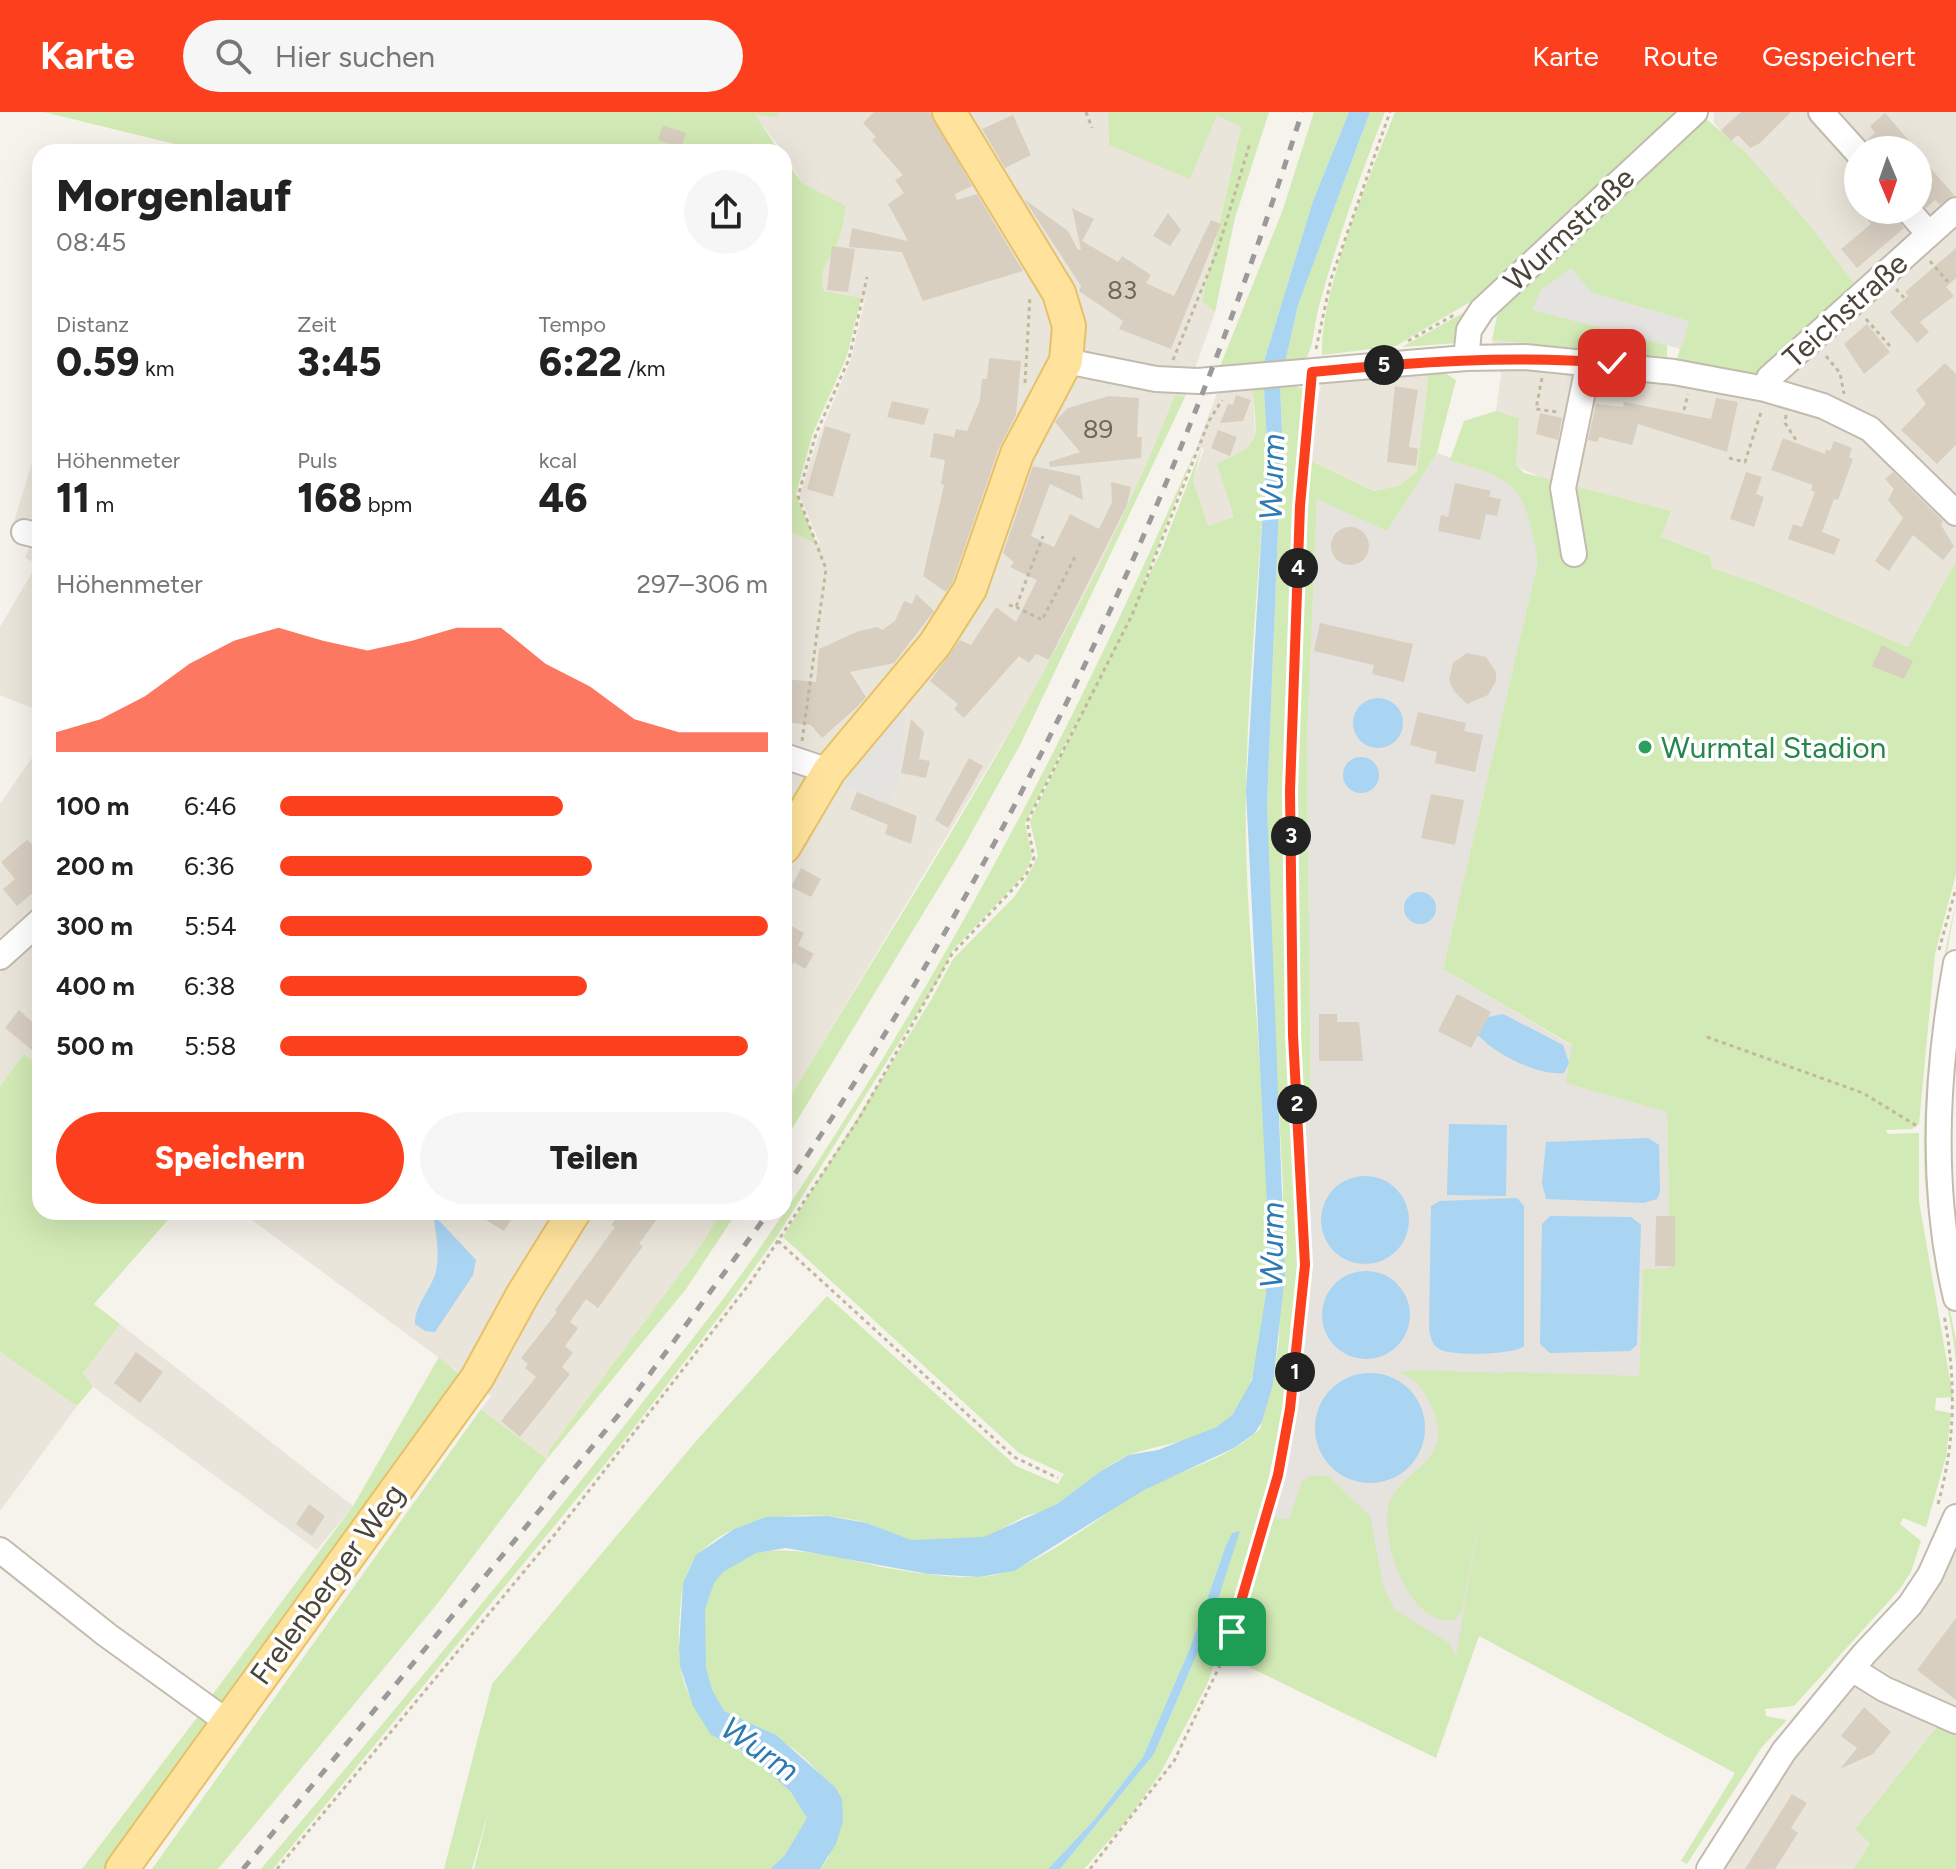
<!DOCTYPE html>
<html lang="de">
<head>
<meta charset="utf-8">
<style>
  :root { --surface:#fff; --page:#f6f6f6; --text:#222; --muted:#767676; --accent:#fc3f1d }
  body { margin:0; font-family:Figtree,sans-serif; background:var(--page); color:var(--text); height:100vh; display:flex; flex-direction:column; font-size:30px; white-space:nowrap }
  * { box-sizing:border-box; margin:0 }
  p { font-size:26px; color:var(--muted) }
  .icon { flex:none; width:44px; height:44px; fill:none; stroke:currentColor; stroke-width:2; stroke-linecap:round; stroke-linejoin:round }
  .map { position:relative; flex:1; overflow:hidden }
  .drawer { position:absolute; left:32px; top:32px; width:760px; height:1076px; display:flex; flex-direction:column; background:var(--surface); border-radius:24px; box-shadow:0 8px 32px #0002 }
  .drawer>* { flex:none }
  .needle { width:52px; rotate:178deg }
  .buttons { position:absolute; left:1844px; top:24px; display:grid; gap:16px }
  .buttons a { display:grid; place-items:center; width:88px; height:88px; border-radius:50%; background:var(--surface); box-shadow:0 8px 32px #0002; font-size:40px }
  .pin { position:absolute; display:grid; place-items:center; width:68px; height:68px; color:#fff; margin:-34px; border-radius:16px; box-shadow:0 4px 12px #0006 }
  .km { position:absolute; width:40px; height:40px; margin:-20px; border-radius:50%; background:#222; color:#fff; font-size:22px; line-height:40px; text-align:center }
  .round { display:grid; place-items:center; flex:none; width:84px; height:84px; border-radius:42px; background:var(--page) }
  .overview { display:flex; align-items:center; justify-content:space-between; height:136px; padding:0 24px }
  h1 { font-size:44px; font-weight:800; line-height:60px }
  .figures { display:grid; grid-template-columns:repeat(3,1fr); gap:12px; height:136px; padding:8px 24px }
  .figures div { display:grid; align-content:center }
  .figures b { font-size:40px; font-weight:800 }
  .figures small { font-size:22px; font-weight:400 }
  .figures p { font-size:22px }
  .chart { height:224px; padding:16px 24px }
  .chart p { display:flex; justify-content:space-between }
  .chart svg { width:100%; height:144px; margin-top:8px; fill:var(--accent); opacity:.7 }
  .button { display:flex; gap:16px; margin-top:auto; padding:16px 24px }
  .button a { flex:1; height:92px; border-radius:48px; background:var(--accent); color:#fff; font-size:32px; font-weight:800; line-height:92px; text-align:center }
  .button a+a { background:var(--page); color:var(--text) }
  ul { padding:0 24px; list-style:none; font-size:26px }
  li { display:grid; grid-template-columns:128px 96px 1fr; align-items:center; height:60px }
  li i { height:20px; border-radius:10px; background:var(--accent) }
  header { display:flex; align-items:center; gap:48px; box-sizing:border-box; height:112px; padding:0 40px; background:var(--accent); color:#fff }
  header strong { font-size:38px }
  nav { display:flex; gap:44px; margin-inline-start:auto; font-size:28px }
  .search { width:560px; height:72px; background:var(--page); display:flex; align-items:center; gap:20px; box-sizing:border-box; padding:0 28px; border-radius:44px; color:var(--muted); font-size:30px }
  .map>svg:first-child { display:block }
</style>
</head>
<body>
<header>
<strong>Karte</strong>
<div class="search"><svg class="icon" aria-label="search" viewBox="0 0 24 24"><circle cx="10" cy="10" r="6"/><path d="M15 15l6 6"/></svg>Hier suchen</div>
<nav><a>Karte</a><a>Route</a><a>Gespeichert</a></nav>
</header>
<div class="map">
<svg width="1956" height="1757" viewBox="0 0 1956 1757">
  <rect width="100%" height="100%" fill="#f6f3ec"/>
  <path fill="#eae5da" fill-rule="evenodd" d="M751,0H1108L1109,33L1217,2L1241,14L1202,188L1215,200L1185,285L1175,284L1141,371L1049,554L784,995V417L820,432L800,383L818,326L851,248L865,187L805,175L802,71L784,40Z
    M1714,0H1956V449L1908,535L1767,475L1711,456L1710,444L1661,425L1670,399L1541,366L1514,353L1519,306L1496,299L1501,263L1492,228L1604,236L1759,263L1853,171L1714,11ZM1858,38H1918V98H1858Z
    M1424,257L1428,269L1417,359L1399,374L1375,379L1309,348L1321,271Z
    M1253,277L1255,328L1234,405L1208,415L1193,369L1204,337L1197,334L1217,281Z
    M40,324V599L0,583V515L37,452L25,446L36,420L13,413Z
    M40,634V954L24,943L0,974V692Z
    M241,1100H721L700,1135L549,1338L547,1347L481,1297L491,1284Z
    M120,1212L353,1394L317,1438L93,1275L83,1261Z
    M0,1240L77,1294L0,1399Z
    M1956,1433V1616L1940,1611L1855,1717L1870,1732L1853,1757H1723L1778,1666Z"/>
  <path fill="#e6e2dd" d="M1437,341L1503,364L1526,390L1538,449L1443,857L1572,934L1567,971L1667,1000L1670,1156L1643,1157L1639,1264L1455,1550L1429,1616L1253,1530L1289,1409L1272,1405L1297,1285L1309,1150L1304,1010L1311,1003L1307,632L1317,386L1387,419Z"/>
  <path fill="#d2eab5" d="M44,0H780L776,5L755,3L780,40H207Z
    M1108,0H1269L1235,106L1215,200L1202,189L1241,15L1217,3L1190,67L1109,33Z
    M1314,0H1349L1313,89L1262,256L1218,259L1282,100Z
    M1370,0H1385C1360,64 1337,128 1319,194C1313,215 1315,236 1302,253L1284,255L1298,193Z
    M1395,0H1685L1535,139L1470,190L1396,234L1322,243C1320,177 1370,64 1395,0Z
    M1705,6L1745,40L1806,109L1854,171L1759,263L1677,247L1688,209L1592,181L1541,178L1661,223L1667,233V245L1492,228L1497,204L1538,158L1539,151Z
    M784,45L802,71L846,94C844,106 842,120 837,132C829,150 817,157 824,179L861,186L847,244L813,321L796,382L817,432L784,417Z
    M1470,197L1458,231L1402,235Z
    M1424,257L1442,259L1456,268L1437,341L1387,419L1317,387L1307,632L1311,1003L1304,1010L1295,792L1301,478L1309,348L1374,379L1399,374L1417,359L1428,269Z
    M1293,274L1306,277L1308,283L1296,364L1287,590L1286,750L1300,1156L1289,1275L1253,1437L1207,1573L1160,1662L1127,1708L1084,1757H1060L1154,1642L1211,1509L1225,1436L1190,1536L1143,1645L1095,1707L1048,1757H820L829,1745L835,1675C821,1664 809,1649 795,1638C783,1630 771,1621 759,1615C748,1610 735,1609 726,1601C702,1580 702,1531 704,1502C713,1406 828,1444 887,1456C915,1461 961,1468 989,1464C1037,1457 1099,1404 1142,1379C1181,1357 1226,1349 1260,1317L1273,1271L1279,1227L1283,1075L1270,828L1267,693L1282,319L1280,275Z
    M1264,276L1267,330C1261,446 1248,563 1246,679C1244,761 1252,844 1258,925C1263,1010 1287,1232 1236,1298C1209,1333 1161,1329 1125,1345C1099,1357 1079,1378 1055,1393C1044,1400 1031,1401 1020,1407C1005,1414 994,1424 977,1427C957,1430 931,1431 911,1428C895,1426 882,1415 867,1411C803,1393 690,1402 681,1486C679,1513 676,1544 684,1570C706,1639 782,1645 807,1707L785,1743L770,1757H474L490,1694L472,1757H444L492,1572L697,1328L827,1184L1016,1354L1058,1372L1064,1362L1019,1341L783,1125L931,888L953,847L1015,784L1026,767L1038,744L1030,709L1086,591L1025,712L1032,745L1024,763L952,839L940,865L776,1126L722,1201L620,1334L273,1757H261C383,1612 504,1467 621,1318C668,1257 718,1197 762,1133C934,883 1076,613 1197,334L1141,478L1161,440L1202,335L1193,369L1208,414L1234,405L1217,351C1267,331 1255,326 1253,277Z
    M1175,283L1185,285L1021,631L963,736L784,1030V995C923,763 1076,536 1175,283Z
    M1496,299L1519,306L1516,353L1524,361L1671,399L1661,425L1710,444L1712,456L1767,475L1908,535L1956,449V762L1935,842L1919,1012L1912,1017L1886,1018L1888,1022L1919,1021V1089L1953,1285L1936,1286L1935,1298L1951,1301L1946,1345L1926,1415L1903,1406L1900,1412L1921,1429L1911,1460L1899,1478L1794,1594L1765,1597L1766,1604L1787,1608L1762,1635L1687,1752L1681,1749L1735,1661L1479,1524L1436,1646L1226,1544L1241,1507L1272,1405L1289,1408L1302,1369L1312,1363L1329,1365L1370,1404L1383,1474L1395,1498L1449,1531L1456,1544L1483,1388L1462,1499L1455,1508C1408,1515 1380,1428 1389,1393C1398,1356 1462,1352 1429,1289C1421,1274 1415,1265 1398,1261L1410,1258L1503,1261L1504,1265L1505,1260L1639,1264L1643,1157L1670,1156L1667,1000L1566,971L1572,933L1443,857L1538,449C1522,374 1525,371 1450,348L1464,309Z
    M1956,790L1944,856L1936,1123L1956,1229V1250C1950,1189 1929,1130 1925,1069C1919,983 1936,875 1956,790Z
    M24,942L40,954V1100H175L94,1192L120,1212L83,1261L93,1275L77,1294L0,1240V974Z
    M721,1100H737L686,1177L547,1347L437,1492L218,1757H152L481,1297L547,1347L549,1338L700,1135Z
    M439,1245L463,1265L226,1595L207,1590L353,1394Z
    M202,1599L211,1610L109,1757H82Z
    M1940,1611L1956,1616V1757H1853L1870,1732L1855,1717Z"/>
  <path fill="#e5e3e0" d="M1571,156L1592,181L1689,209L1681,237L1532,198L1541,178Z
    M899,597L906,603L898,672L888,692L841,672Z"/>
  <path fill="#a9d4f2" d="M1349,0H1370L1298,193L1284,255L1262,256L1313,89Z
    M1280,275L1282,319L1267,693L1285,1161L1273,1272L1262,1310L1254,1322L1234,1336L1144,1378L1014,1459L979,1465L928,1462L786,1436L756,1441L723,1460L714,1471L705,1497L706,1556L712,1578L724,1599L776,1623L835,1675L842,1687L843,1709L836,1732L820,1757H770L785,1743L807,1706L791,1680L767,1658L736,1634L711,1623L693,1594L680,1554L679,1537L683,1471L696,1443L734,1417L766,1405L828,1404L867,1411L911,1428L984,1425L1057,1392L1101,1359L1129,1343L1158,1338L1217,1315L1233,1302L1252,1268L1266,1182L1267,1093L1246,679L1267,330L1264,276Z
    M1353 611a25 25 0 1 1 50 0a25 25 0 1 1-50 0Z
    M1343 663a18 18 0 1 1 36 0a18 18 0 1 1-36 0Z
    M1404 796a16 16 0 1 1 32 0a16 16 0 1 1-32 0Z
    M1503,902L1563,933L1569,951L1564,961C1539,964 1496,943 1478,923L1488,905Z
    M1449,1012L1507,1013L1506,1084L1447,1083Z
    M1648,1026L1659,1033L1660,1080L1657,1087L1643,1091L1546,1087L1542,1071L1546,1030Z
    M1321 1108a44 44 0 1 1 88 0a44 44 0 1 1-88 0Z
    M1517,1086L1524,1094V1234C1513,1243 1455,1244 1441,1238C1432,1234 1431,1226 1429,1217L1431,1094L1440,1089Z
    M433,1102L476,1148L473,1163L435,1220L425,1219L415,1212C415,1191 431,1179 436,1159C440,1141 436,1121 433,1102Z
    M1550,1104L1631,1105L1641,1113L1637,1233L1630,1239L1550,1241L1540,1232L1542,1112Z
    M1322 1203a44 44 0 1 1 88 0a44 44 0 1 1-88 0Z
    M1315 1316a55 55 0 1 1 110 0a55 55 0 1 1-110 0Z
    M1240,1419L1211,1509L1154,1642L1060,1757H1048L1095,1707L1143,1645L1190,1536L1225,1436L1232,1421Z"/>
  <path fill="#d8cfc1" d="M874,0H930L972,74L955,82L957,88L977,82L1023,159L923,189L902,140L849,135L852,116L908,129L888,92L904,81L895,68L903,63L872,28L876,25L863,11Z
    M1741,0H1791L1760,31L1750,36L1738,23L1731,29L1721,18Z
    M1885,1L1917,38H1873L1867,28L1875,21L1870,14Z
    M1013,3L1031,43L1005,56L982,17Z
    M663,13L686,21L681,36L658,28Z
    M1918,42L1954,83L1940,93L1935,88L1926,96L1918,87Z
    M1024,87L1068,119L1078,138L1081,137L1072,96L1094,107L1082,129L1118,150L1122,144L1151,163L1146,171L1174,184L1211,108L1221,112L1171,237L1119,217L1123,209L1079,179L1081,174Z
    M1860,98H1890L1904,116L1857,156L1841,137L1871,112Z
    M1168,101L1181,118L1170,134L1153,124Z
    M832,134L855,137L848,180L827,178Z
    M1956,136V166L1946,175L1954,184L1920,210L1929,220L1917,231L1890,200L1908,184L1905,180Z
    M1867,212L1890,240L1864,262L1844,232Z
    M989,246L1021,249L1016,303L999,336L953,469L946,480L923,464L944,373L941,372L945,348L930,345L934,321L954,325L956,317L967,319L980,288L982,267H987Z
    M1945,251L1956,262V333L1937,352L1901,318L1926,292L1916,278Z
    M1395,274L1418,278L1409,335L1418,337L1416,354L1387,350Z
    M1236,283L1251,288L1243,309L1220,311L1228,292L1233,293Z
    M1109,284L1139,286L1137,325H1142L1141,346L1050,355L1049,350L1080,340L1055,310L1057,307L1068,296Z
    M1716,286L1738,290L1727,340L1638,312L1632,333L1599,325L1598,330L1588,328L1596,292L1623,295L1624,290L1711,307Z
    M892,289L929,297L924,313L887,305Z
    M1540,301L1562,306L1558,328L1536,322Z
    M825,314L851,322L833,385L807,377Z
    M1218,318L1237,325L1230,344L1211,336Z
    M1783,326L1825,342L1826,337L1830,339L1834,329L1852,336L1849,345L1853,347L1838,388L1834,387L1822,420L1840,427L1834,443L1788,427L1793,412L1802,415L1815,380L1811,378L1813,373L1771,358Z
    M1033,354L1080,364L1083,388L1050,372L1031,424L1054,435L1070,402L1099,417L1112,390L1111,370L1131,375L1127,393L1049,548L1036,542L1029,551L1019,544L964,606L954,597L958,592L930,569L960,528L971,533L996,495L1016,510L1037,468L1010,455L1014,450L1003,441Z
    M1746,360L1762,365L1756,382L1764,385L1754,415L1730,407Z
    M1893,360L1943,409L1941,413L1954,434L1943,448L1913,423L1889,459L1875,449L1903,406L1888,388L1894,377L1885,367Z
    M1455,371L1491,379L1489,385L1501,387L1497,404L1486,402L1480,428L1438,419L1441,403L1448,405Z
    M1331 434a19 19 0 1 1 38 0a19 19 0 1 1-38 0Z
    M916,482L934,499L894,551L850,560L866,585L856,596L822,626L811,613L784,610V567L816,570L819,537L859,519L878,515L882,518L895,509L904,489L912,492Z
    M1320,511L1413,532L1404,570L1372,562L1374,553L1314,539Z
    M1882,533L1913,549L1904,567L1872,554Z
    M1467,541L1486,545L1496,560V569L1488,583L1467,592L1454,579L1449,568L1453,551Z
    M1418,600L1466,611L1464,619L1483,623L1475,660L1435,651L1437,640L1410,633Z
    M911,607L924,620L919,647L930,649L926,666L901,661Z
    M969,646L983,654L948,716L935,708Z
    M857,680L917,704L911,732L885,722L888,713L850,697Z
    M1431,682L1464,688L1455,733L1421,726Z
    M27,728L40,738L36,750L40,753V775L17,794L3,777L15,767L1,750Z
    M801,756L821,767L811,785L791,775Z
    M784,810L804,821L798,833L814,842L805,857L794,850L784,867Z
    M1457,882L1491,900L1471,936L1438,919Z
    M19,898L40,917V929L33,939L5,916Z
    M1319,902H1337V910H1359L1363,949H1319Z
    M473,1100H516L504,1119Z
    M621,1100H662L639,1132L643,1134L598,1196L586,1187L570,1210L578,1216L565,1234L573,1241L562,1255L570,1262L520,1325L501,1309L536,1265L525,1256L528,1252L521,1246L557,1200L555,1198L615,1115L611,1113Z
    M1656,1104H1675V1154H1655Z
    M136,1240L163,1260L140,1291L114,1271Z
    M309,1392L325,1404L312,1424L296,1412Z
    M1956,1506V1588L1917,1558Z
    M1864,1595L1891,1620L1873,1642L1840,1657L1857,1636L1841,1624Z
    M1792,1682L1807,1691L1791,1716L1798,1721L1775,1757H1745Z"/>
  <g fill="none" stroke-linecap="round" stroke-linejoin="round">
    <g stroke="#c2bbae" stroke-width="28">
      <path id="minor" d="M1821,0L1858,41
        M1908,98L1929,122
        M1466,246L1469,218L1482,198L1695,0
        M1066,249L1156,267L1198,269L1466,246L1525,245L1674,260L1765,277L1823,294L1870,317L1956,401
        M1765,277L1769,266L1956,98
        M24,420L40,424
        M1574,442L1563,376L1589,250
        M784,644L829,659
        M0,845L40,809
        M1956,851C1936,960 1930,1077 1956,1186
        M0,1438L107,1523L226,1609
        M1852,1557L1884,1577L1956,1609
        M1709,1757L1784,1639L1864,1542L1910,1493L1930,1463L1956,1405"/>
    </g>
    <g stroke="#e6c16a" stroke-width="36">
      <path id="major" d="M784,735L829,659L935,532L970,477L1017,342L1066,249L1069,214L1059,181L949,0
        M122,1757L477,1266L523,1182L574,1100"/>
    </g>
    <path stroke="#c4b79f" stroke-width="3" stroke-dasharray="4 4" stroke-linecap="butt" d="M1086,0L1092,16
      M1930,149L1948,170
      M1896,177L1907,189
      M1866,207L1890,234
      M1408,229L1454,203
      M1316,237L1331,167L1390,0
      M1826,244L1840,261L1844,282
      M1173,248L1218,137L1250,31
      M1542,266L1536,297L1557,300
      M1025,271L1030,183
      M1684,298L1688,282
      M1786,303L1785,311L1796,328
      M1729,346L1745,350L1762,297
      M1009,493L1016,495L1043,424
      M1016,495L1042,508L1076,443
      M802,629L826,457L798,384L816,322L849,247L867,165
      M1939,838L1956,776
      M1707,925L1863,981L1917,1014
      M778,1129L1014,1345L1058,1366
      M1938,1392C1956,1328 1956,1268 1944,1203
      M277,1757L556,1421L750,1171L858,1008L952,842L1026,763L1034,746L1027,710L1132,503L1209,309L1222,288
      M1090,1757L1174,1649L1221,1551L1254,1452L1278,1363L1290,1297L1305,1153L1293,923L1290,679L1300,394L1311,280"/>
    <use href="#minor" stroke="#fff" stroke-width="24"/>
    <use href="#major" stroke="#ffe39c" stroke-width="32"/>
    <path stroke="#9a9a9a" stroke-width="5" stroke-dasharray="10 10" stroke-linecap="butt" d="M784,1078C1010,746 1181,382 1302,0
      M243,1757L630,1289L769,1100"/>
  </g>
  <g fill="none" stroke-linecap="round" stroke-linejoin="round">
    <g stroke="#fff" stroke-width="16">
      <path id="route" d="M1232,1520L1278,1363L1290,1297L1305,1153L1293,923L1290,679L1300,394L1312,260C1413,250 1511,243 1612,251"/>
    </g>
    <use href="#route" stroke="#fc3f1d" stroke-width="10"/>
  </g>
  <circle fill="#2e9e5b" stroke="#fff" stroke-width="3" cx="1645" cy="635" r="8"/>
  <g text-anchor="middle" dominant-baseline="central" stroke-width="7" stroke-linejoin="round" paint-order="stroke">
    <g font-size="26" fill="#6e675b">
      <text x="1122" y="178">83</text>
      <text x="1098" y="317">89</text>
    </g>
    <g font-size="30" fill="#4b4439" stroke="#fff">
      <text transform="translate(1569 117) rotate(-43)">Wurmstraße</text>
      <text transform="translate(1845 198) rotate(-42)">Teichstraße</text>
      <text transform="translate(327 1472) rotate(-54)">Frelenberger Weg</text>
    </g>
    <g font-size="30" fill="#27864d" stroke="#fff" text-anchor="start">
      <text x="1661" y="635">Wurmtal Stadion</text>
    </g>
    <g font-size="32" font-style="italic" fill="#2e7ab2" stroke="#fff">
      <text transform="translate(1272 365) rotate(-88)">Wurm</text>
      <text transform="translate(1272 1133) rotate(-89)">Wurm</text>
      <text transform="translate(760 1637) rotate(35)">Wurm</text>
    </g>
  </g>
</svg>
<div class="buttons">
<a><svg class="needle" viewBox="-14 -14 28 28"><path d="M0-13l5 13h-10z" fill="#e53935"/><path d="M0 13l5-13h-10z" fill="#767676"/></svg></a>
</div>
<div class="pin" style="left:1232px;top:1520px;background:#1e9e55"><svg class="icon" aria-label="arrive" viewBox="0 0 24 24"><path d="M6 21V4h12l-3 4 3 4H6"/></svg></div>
<div class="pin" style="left:1612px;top:251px;background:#d93025"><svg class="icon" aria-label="check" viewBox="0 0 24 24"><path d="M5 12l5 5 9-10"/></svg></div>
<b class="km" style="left:1295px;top:1260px">1</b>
<b class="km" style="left:1297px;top:992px">2</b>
<b class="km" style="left:1291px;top:724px">3</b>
<b class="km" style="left:1298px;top:456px">4</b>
<b class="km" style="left:1384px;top:253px">5</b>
<section class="drawer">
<div class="overview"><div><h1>Morgenlauf</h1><p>08:45</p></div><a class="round"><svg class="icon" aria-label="share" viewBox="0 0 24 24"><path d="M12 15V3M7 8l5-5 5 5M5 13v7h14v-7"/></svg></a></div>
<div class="figures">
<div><p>Distanz</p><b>0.59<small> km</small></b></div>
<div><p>Zeit</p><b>3:45</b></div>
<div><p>Tempo</p><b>6:22<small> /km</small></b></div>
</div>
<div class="figures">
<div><p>Höhenmeter</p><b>11<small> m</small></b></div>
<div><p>Puls</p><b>168<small> bpm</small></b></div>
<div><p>kcal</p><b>46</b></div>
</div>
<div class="chart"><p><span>Höhenmeter</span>297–306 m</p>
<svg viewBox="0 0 160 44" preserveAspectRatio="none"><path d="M0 44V38L10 34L20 27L30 17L40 10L50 6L60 10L70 13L80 10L90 6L100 6L110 17L120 24L130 34L140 38L150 38L160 38V44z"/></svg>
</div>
<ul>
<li><b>100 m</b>6:46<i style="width:58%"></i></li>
<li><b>200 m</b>6:36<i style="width:64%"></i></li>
<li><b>300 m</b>5:54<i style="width:100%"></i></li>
<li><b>400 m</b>6:38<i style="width:63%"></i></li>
<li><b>500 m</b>5:58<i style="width:96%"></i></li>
</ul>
<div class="button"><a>Speichern</a><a>Teilen</a></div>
</section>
</div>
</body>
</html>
